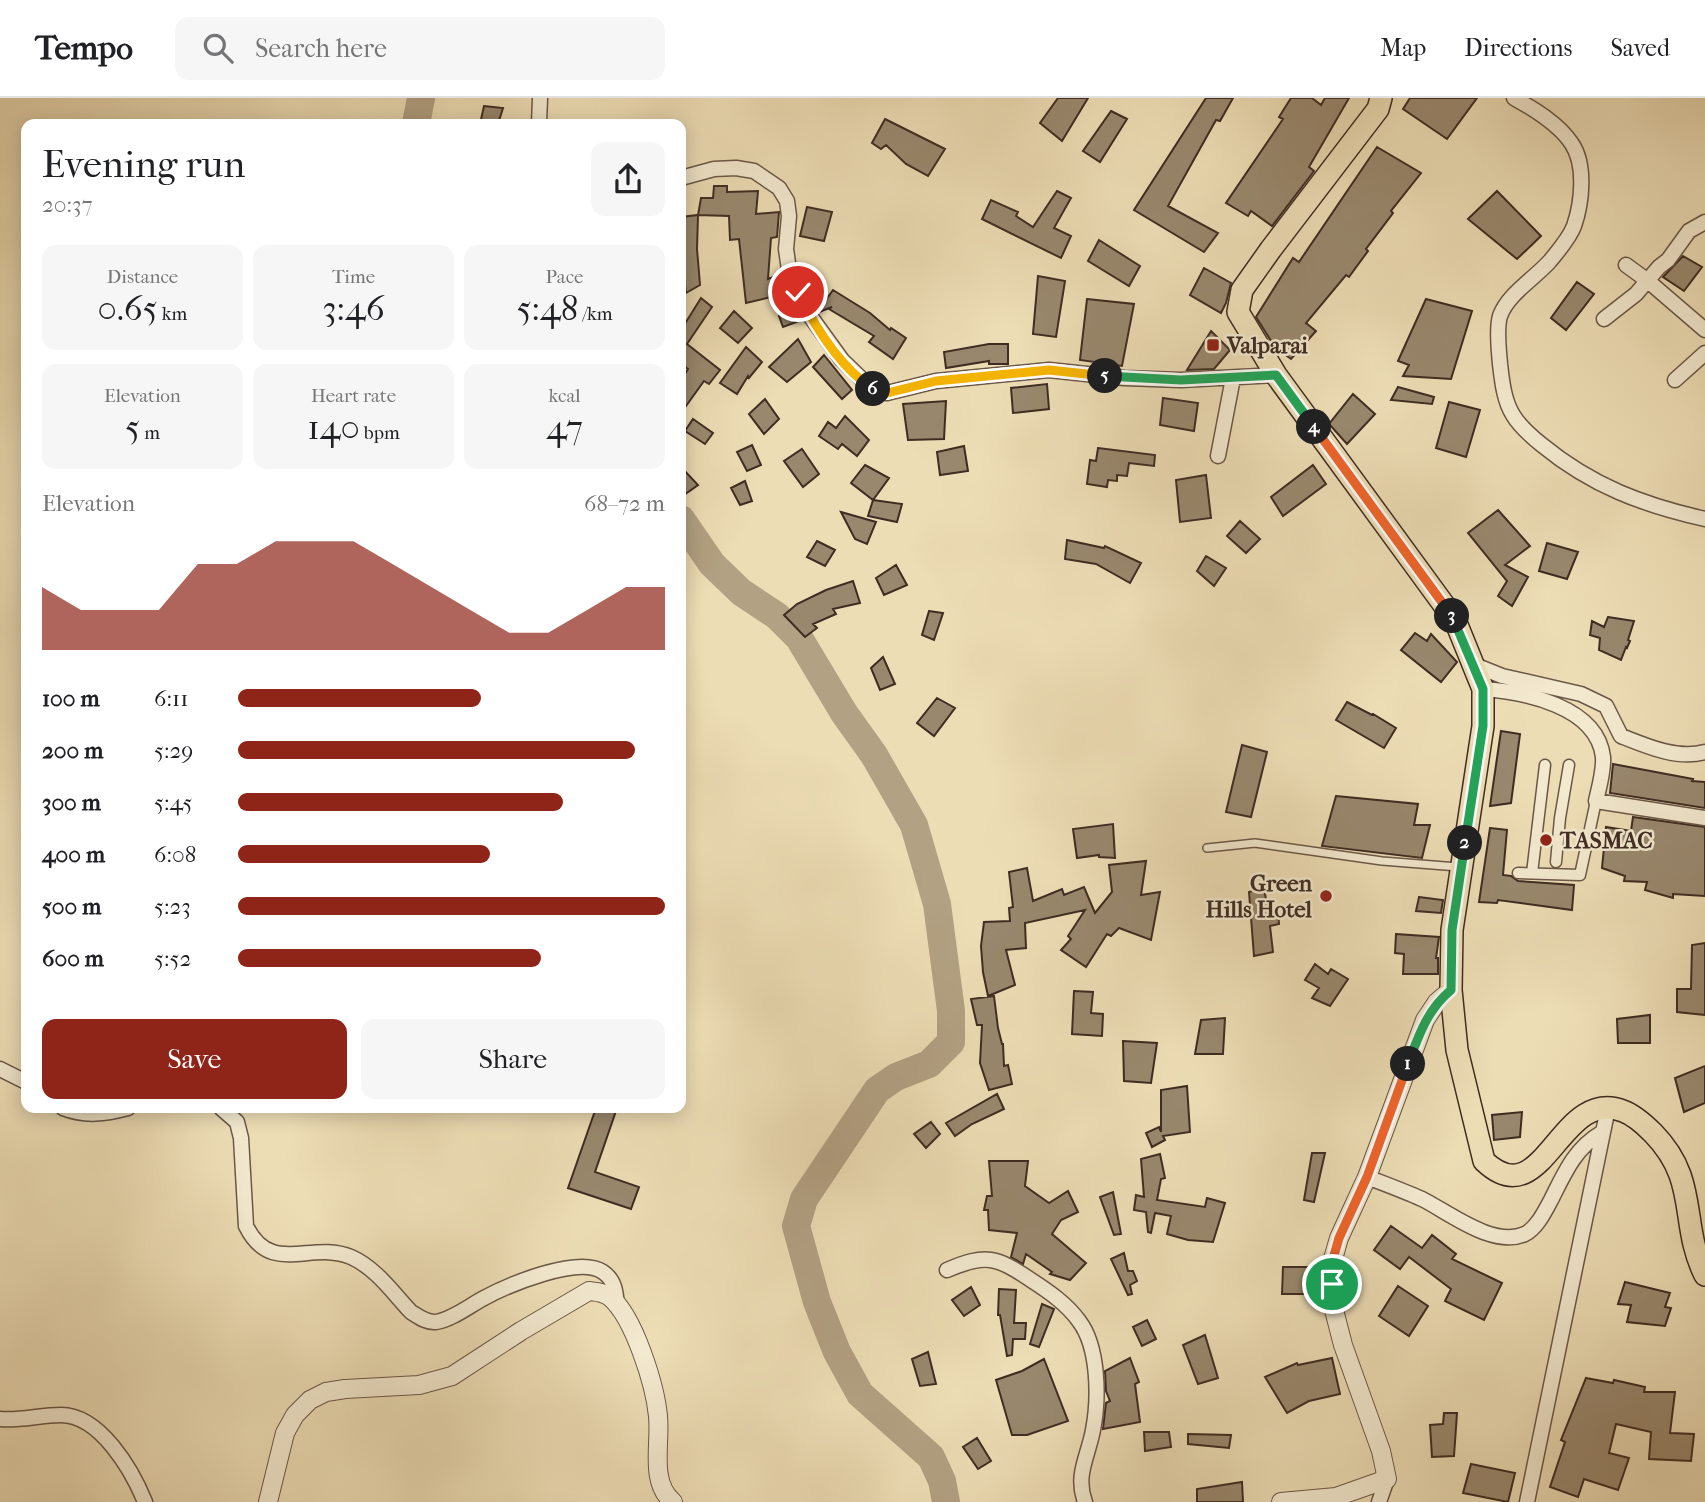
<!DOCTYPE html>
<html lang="en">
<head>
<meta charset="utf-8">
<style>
  :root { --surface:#fff; --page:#f6f6f6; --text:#202124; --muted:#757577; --line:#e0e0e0; --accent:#8f2418 }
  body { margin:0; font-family:"IM FELL French Canon",serif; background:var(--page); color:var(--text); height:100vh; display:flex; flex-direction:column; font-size:26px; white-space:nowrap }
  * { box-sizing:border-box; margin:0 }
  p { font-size:23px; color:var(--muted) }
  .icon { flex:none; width:38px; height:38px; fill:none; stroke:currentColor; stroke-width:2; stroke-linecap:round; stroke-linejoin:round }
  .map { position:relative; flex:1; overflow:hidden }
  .sheet { position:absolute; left:21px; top:21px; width:665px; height:994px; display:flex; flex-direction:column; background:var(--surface); border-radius:14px; box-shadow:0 4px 18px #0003 }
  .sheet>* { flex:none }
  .pin { position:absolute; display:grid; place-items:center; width:60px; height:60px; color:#fff; margin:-30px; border:4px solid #fff; border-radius:50%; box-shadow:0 2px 7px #0007 }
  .km { position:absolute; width:35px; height:35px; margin:-18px; border-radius:50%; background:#222; color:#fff; font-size:19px; line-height:35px; text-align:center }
  .round { display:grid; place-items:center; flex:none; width:74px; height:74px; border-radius:14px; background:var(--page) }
  .head { display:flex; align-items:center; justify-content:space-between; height:119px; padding:0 21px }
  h1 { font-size:38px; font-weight:600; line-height:52px }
  .stats { display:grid; grid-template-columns:repeat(3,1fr); gap:10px; height:119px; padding:7px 21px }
  .stats div { display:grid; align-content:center; border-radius:14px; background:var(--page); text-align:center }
  .stats b { font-size:35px; font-weight:600 }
  .stats small { font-size:19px; font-weight:400 }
  .stats p { font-size:19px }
  .chart { height:196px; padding:14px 21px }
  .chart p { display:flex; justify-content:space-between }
  .chart svg { width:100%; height:126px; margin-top:7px; fill:var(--accent); opacity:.7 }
  .button { display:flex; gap:14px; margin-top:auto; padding:14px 21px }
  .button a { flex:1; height:80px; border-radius:14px; background:var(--accent); color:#fff; font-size:28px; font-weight:600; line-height:80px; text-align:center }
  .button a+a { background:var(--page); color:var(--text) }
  ul { padding:0 21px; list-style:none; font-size:23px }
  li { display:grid; grid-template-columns:112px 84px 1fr; align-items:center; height:52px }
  li i { height:18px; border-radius:9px; background:var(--accent) }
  header { display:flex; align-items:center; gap:42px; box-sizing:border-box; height:98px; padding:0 35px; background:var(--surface); border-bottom:2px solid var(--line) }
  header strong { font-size:33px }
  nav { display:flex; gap:38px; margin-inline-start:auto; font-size:24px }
  .search { width:490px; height:63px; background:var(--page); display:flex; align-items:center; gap:18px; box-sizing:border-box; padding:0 24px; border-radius:14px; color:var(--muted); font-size:26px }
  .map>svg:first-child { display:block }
</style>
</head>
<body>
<header>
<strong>Tempo</strong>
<div class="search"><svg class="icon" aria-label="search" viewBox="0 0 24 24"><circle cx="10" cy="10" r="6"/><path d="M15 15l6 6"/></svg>Search here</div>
<nav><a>Map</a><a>Directions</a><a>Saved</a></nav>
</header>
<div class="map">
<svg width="1705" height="1404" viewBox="0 0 1705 1404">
  <rect width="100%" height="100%" fill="#edddb5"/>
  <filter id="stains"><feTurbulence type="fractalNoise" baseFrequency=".00286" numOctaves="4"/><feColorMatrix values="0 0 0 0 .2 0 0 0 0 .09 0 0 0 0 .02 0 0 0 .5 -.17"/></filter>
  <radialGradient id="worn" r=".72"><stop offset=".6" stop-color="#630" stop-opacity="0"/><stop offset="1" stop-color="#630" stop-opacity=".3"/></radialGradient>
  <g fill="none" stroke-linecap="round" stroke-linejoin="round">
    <path stroke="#b2a183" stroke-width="28" d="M416,26L421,0
      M681,421L712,466L741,494L777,518L799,540L844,615L874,657L914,727L937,806L951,913V944L929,966L896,979L877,992L804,1101L796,1128L817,1204L837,1254L860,1296L931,1359L942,1383L946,1404"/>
  </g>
  <path fill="#99886e" stroke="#3f2c22" stroke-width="2" d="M1058,0H1088L1062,43L1040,25Z
    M1206,0H1233L1220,23L1216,22L1168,108L1218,135L1204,154L1134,112Z
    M1291,0H1312L1321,7L1325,0H1349L1309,69L1314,73L1272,128L1251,113L1248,118L1226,105L1283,21L1279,19Z
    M1410,0H1477L1447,41L1403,11Z
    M484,8L503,10L498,26H480Z
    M1111,13L1127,21L1100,64L1083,53Z
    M885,21L945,51L928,78L906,66L886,47L881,51L872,45Z
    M1377,49L1421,75L1391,113L1393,115L1366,151L1368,153L1349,179L1346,177L1306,225L1316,233L1291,261L1275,249L1256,219L1293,160L1299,164Z
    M714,88H727V94L758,93L756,116L779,114L777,139L771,140L768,181L773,179L771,199L746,205L739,141L730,142L729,118L698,117L701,100H713Z
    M1057,93L1071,100L1054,130L1071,138L1061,160L982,121L991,102L1018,114L1016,118L1033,129Z
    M1497,93L1541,138L1517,161L1468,121Z
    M807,109L832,114L824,143L800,138Z
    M698,117L697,151L700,187L686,195L681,155V119Z
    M1099,142L1140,168L1129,188L1088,163Z
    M1683,158L1702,169L1684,193L1663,179Z
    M1204,170L1231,185L1226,205L1221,215L1190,197Z
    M1038,178L1065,183L1056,239L1033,236Z
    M1577,184L1594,196L1566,232L1551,220Z
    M833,192L870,215L890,232L891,230L906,240L893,261L869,244L874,238L829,211L832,209L819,214L818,213Z
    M785,195L799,223L783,229L779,218Z
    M701,200L712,209L687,246L720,272L709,286L704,283L681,315V282L688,271L681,266V232Z
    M1087,201L1134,206L1122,268L1080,262Z
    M1426,201L1472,213L1451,281L1403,278L1409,267L1398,263Z
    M734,213L752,230L738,245L720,230Z
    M1211,233L1230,252L1214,271L1187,272Z
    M798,241L811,264L787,284L769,269Z
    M989,246H1008V266H989V263L946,270L944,254Z
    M746,249L762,264L749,280L748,278L737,296L720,285Z
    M824,257L852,292L842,301L813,269Z
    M1047,286L1049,311L1013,315L1011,290Z
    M1398,289L1434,299L1432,306L1391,302Z
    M1353,296L1375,316L1347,346L1329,326Z
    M1163,300L1198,305L1194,333L1160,327Z
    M765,301L779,321L764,336L749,316Z
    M946,303L944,341L908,342L903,306Z
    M1449,304L1480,312L1466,359L1436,350Z
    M845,318L869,342L857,358L842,346L838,351L819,338L828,324L836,330Z
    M693,321L713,335L705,346L685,333Z
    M752,347L761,367L747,373L737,354Z
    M964,348L968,373L940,377L937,354Z
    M1098,350L1155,357L1154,368L1129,365L1127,378L1117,377V383L1108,382L1107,389L1087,386L1090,362L1096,363Z
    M802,351L819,376L803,389L784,363Z
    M865,367L889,380L873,402L851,385Z
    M1313,367L1326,386L1283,418L1271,399Z
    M681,369L698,387L681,399Z
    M1206,377L1211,420L1180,424L1176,382Z
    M745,383L752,403L740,407L731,390Z
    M873,402L902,406L897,424L868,418Z
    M1498,412L1530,448L1505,467L1528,479L1512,508L1498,498L1507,483L1468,435Z
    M841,414L876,424L867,446L855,441Z
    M1240,423L1260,441L1246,455L1227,438Z
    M1067,442L1104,450L1105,448L1141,465L1130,485L1096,466L1065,461Z
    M817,443L835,452L825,468L807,459Z
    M1547,445L1578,454L1567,481L1539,473Z
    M1206,458L1226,470L1214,488L1197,473Z
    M896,467L907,487L884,497L876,480Z
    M853,483L860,505L833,511L836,516L813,526L817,530L805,539L784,517L797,506L826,492Z
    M929,513L943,515L934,542L922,537Z
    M1608,519L1634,523L1628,542L1630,543L1627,550L1626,549L1621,562L1599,552L1600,540L1590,537L1592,523L1604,529Z
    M1415,535L1427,543L1431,536L1457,564L1441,584L1401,552Z
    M883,559L895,586L880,592L871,570Z
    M937,600L955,610L934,638L917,625Z
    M1347,604L1372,617L1373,616L1396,630L1384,650L1336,622Z
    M1501,633L1520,636L1511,705L1490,708Z
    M1242,647L1267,654L1251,719L1226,714Z
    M1613,666L1693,681L1692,683L1705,684V710L1610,695Z
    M1336,698L1418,706L1414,727H1430L1422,760L1322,748Z
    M1633,719L1705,729V798L1673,796V800L1645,792L1647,784L1624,783L1625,778L1602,770L1606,729L1631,733Z
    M1113,726L1115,760L1099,759V757L1077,760L1073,731Z
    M1490,730L1507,732L1503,777L1511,778L1518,783L1574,787L1572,812L1498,802L1497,805L1479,804Z
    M1146,763L1141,797L1160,794L1151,842L1119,830L1111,838L1107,836L1086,869L1061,852L1071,841L1068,838L1085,812L1025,825L1026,850L1006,852L1015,887L988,898L983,874L981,848L984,824L1010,823L1009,810L1013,809L1009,774L1027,770L1033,803L1062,791L1064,797L1084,789L1095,815L1112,794L1109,767Z
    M1264,790L1268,813H1278L1279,826L1270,828L1273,854L1254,858L1249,794Z
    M1419,799L1443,802L1441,815L1416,813Z
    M1396,836L1439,839L1436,860H1438V876H1403L1404,856L1395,855Z
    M1705,845V917L1677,914V891H1691L1692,847Z
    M1315,866L1328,876L1331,871L1348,881L1330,908L1312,900L1319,890L1305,882Z
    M1074,893L1093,894L1091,915L1103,916L1102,938L1072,936Z
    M994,898L998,930L1002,946H1003L1004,968L1008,967L1012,986L989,992L980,965L982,927H977L971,901Z
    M1650,917V945H1618L1617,921Z
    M1225,920L1223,956H1195L1201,922Z
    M1123,943L1157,945L1151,985L1124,983Z
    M1705,968V1005L1684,1014L1675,980Z
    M1187,988L1190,1034L1163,1038L1165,1042L1152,1049L1146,1035L1159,1029L1161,1034V992Z
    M997,996L1004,1011L972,1026L955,1038L946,1025Z
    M596,1010H617L595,1074L639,1089L631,1111L568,1090Z
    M1522,1014L1520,1039L1494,1042L1492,1017Z
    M931,1024L940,1036L926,1050L914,1036Z
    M1312,1055H1325L1314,1104L1304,1102Z
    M1160,1056L1165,1080L1161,1081L1157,1102L1205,1109L1207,1100L1225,1105L1213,1144L1188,1142L1167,1136L1171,1118L1155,1115L1151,1135L1148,1134L1146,1114L1134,1112L1136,1097L1144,1099L1141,1061Z
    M989,1063H1028L1025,1088L1049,1105L1068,1093L1078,1114L1061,1122L1052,1136L1086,1165L1070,1182L1050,1176L1052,1174L1026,1156L1023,1166L1011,1159L1017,1135L989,1132L988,1112H984L987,1098H992Z
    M1113,1094L1121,1136L1114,1137L1100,1099Z
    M1391,1128L1422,1150L1432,1137L1456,1156L1452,1161L1502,1185L1484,1222L1445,1203L1451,1191L1409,1159L1400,1171L1374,1152Z
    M1124,1155L1128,1173H1133L1137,1183L1130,1187L1132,1196L1128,1197L1111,1161Z
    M1283,1169H1314L1311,1196H1282Z
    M1625,1184L1670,1195L1665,1209L1671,1210L1665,1228L1627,1224L1631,1207L1618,1206Z
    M1398,1188L1428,1208L1409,1238L1379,1218Z
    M971,1189L980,1207L964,1218L952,1202Z
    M999,1191L1016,1192L1014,1225H1026L1025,1241H1013L1012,1257L1007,1258L1000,1217H998Z
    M1042,1206L1054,1211L1039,1249L1030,1246Z
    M1147,1222L1156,1241L1142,1248L1133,1229Z
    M1205,1237L1218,1280L1198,1286L1183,1247Z
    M928,1254L936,1286L920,1288L912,1261Z
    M1130,1260L1139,1284L1135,1286L1140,1324L1103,1331L1106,1305L1110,1303L1106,1293L1105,1273Z
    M1332,1260L1340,1296L1309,1303L1287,1315L1265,1279L1297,1265L1298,1267Z
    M1044,1261L1068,1323L1027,1337H1012L996,1282L1022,1273Z
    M1586,1280L1613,1285L1614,1282L1645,1289L1644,1294H1675L1670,1335L1694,1336L1691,1363L1649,1361L1651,1334L1616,1326L1609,1355L1629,1360L1618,1392L1584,1381L1578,1399L1550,1389L1565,1344L1561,1342Z
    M1444,1315H1457L1454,1358L1432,1359L1430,1327L1443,1326Z
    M1144,1334H1169L1171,1349L1145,1353Z
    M1188,1336L1231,1337L1229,1350L1188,1346Z
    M977,1340L991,1363L978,1371L963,1349Z
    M1471,1366L1515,1375L1508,1404L1463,1395Z
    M1242,1384L1243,1404H1197V1391Z"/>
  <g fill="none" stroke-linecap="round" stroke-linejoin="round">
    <g stroke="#6a5847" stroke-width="10">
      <path id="service" d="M1207,750L1255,745L1382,763L1458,769"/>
    </g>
    <g stroke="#6a5847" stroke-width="13">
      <path id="pedestrian" d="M1556,764L1560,720L1569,667
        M1532,775L1545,667
        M1580,777L1518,775L1580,777L1596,703"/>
    </g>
    <g stroke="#6a5847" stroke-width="17">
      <path id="minor" d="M1514,0C1534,11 1559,26 1572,46C1586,67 1582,105 1574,128C1569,141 1558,153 1550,163C1535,180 1508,196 1500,218C1496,231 1499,253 1500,266C1502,283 1504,303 1513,317C1520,329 1532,339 1542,347C1592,388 1643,407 1705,421
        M539,26L540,0
        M681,80L714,71L736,70L754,73L779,90L787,103L789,118L786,151L789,172L808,215L842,262L872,291L887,295L936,283L1049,272L1124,280L1181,282L1276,277
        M1626,167L1648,183L1705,232
        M1604,221L1636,196L1659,169L1668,162L1689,133L1705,124
        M1675,282L1705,255
        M1218,358L1233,280
        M1472,566L1502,578L1581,596L1606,608L1621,638C1646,648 1678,662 1705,654
        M1483,591C1524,594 1597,608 1603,659C1604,673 1599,689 1596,703L1705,720
        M0,971L26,984
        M63,1010C86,1019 105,1016 128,1010
        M221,1010L237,1024L241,1040L246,1128C271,1179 311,1142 351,1159C376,1170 393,1195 411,1214C419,1219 427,1225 436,1224C453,1221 469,1208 484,1200C508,1187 579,1157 603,1174C615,1182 616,1195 617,1208
        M1367,1079C1385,1086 1404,1093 1422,1101C1450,1115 1493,1150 1525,1136C1537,1130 1545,1113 1551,1102C1564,1076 1575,1050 1601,1035
        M947,1172C986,1155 997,1159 1031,1182C1048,1193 1067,1206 1079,1223C1099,1249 1099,1301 1093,1332C1088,1359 1075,1377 1085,1404
        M0,1321C20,1323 40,1317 61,1317C100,1317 132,1372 145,1404
        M1379,1404L1387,1381
        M1527,1404L1608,1010"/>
    </g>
    <g stroke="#6a5847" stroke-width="20">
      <path id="tertiary" d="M268,1404L285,1335L295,1317L310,1302L326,1294L345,1291L419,1287L452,1278L521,1233L589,1193C597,1194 603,1194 610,1199C634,1219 655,1287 658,1318C661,1346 649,1384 673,1404
        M1281,1404L1336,1399L1387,1381L1381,1353L1343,1247L1334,1212L1333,1161L1339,1140L1367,1079L1425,922L1437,904L1451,892"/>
    </g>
    <g stroke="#3f2c22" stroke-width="24">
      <path id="primary" d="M1381,0L1378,11L1271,151L1242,192L1238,214L1276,277L1455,522L1483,591V628L1452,832L1451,892L1457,952L1484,1063C1544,1120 1559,988 1623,1013C1634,1017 1645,1027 1653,1035C1700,1083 1679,1125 1705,1177"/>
    </g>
    <use href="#service" stroke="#f3e9cf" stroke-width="7"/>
    <use href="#pedestrian" stroke="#f3e9cf" stroke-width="10"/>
    <use href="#minor" stroke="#f3e9cf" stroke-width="14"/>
    <use href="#tertiary" stroke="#f3e9cf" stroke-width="18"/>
    <use href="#primary" stroke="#edddb5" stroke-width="21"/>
  </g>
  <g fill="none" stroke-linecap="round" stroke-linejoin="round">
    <g stroke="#fff" stroke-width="14">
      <path id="split-1" d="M1332,1186L1333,1161L1339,1140L1367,1079L1408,966"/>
    </g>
    <g stroke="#fff" stroke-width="14">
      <path id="split-2" d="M1408,966C1419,937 1427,912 1451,892L1452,832L1465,745"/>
    </g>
    <g stroke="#fff" stroke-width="14">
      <path id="split-3" d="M1452,518L1483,591V628L1465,745"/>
    </g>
    <g stroke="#fff" stroke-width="14">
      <path id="split-4" d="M1314,329L1452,518"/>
    </g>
    <g stroke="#fff" stroke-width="14">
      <path id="split-5" d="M1105,278L1181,282L1276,277L1314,329"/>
    </g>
    <g stroke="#fff" stroke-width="14">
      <path id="split-6" d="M873,291L887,295L936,283L1049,272L1105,278"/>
    </g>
    <g stroke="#fff" stroke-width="14">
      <path id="split-7" d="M798,194C815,229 840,269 873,291"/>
    </g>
    <use href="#split-1" stroke="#f0652b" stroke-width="9"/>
    <use href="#split-2" stroke="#22a559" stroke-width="9"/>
    <use href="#split-3" stroke="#22a559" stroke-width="9"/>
    <use href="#split-4" stroke="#f0652b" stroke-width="9"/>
    <use href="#split-5" stroke="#22a559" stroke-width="9"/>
    <use href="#split-6" stroke="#f5b400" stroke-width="9"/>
    <use href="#split-7" stroke="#f5b400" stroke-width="9"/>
  </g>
  <g fill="#8f2418" stroke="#f3e9cf" stroke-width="2.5">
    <rect x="1206" y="240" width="14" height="14" rx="3.5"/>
    <circle cx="1546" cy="742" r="7"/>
    <circle cx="1326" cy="798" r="7"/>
  </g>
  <g text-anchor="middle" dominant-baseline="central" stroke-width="5" stroke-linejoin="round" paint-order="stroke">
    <g font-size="23" font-weight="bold" fill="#3f2c22" stroke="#f3e9cf" text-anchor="start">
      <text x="1227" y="247">Valparai</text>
      <text x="1560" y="742">TASMAC</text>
      <text x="1312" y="785" text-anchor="end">Green<tspan x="1312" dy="26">Hills Hotel</tspan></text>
    </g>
  </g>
  <rect width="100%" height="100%" filter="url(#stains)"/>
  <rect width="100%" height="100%" fill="url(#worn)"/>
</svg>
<div class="pin" style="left:1332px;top:1186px;background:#1e9e55"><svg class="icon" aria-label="arrive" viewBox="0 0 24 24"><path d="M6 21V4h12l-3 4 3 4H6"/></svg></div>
<div class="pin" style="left:798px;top:194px;background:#d93025"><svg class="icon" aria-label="check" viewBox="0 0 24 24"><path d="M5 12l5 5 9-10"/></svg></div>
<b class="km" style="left:1408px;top:966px">1</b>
<b class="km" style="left:1465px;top:745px">2</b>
<b class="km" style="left:1452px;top:518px">3</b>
<b class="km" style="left:1314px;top:329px">4</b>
<b class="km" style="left:1105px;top:278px">5</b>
<b class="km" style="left:873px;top:291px">6</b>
<section class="sheet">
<div class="head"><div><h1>Evening run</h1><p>20:37</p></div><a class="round"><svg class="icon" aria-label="share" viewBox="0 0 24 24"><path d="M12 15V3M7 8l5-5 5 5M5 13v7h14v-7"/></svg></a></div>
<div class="stats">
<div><p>Distance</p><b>0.65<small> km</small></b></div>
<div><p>Time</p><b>3:46</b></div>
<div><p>Pace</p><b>5:48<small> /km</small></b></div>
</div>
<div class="stats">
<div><p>Elevation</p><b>5<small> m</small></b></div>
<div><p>Heart rate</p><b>140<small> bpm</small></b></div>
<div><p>kcal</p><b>47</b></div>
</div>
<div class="chart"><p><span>Elevation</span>68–72 m</p>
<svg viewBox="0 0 160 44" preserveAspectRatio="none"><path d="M0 44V22L10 30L20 30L30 30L40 14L50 14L60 6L70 6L80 6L90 14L100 22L110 30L120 38L130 38L140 30L150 22L160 22V44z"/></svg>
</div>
<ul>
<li><b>100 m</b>6:11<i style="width:57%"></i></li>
<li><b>200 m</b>5:29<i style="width:93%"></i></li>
<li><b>300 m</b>5:45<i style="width:76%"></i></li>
<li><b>400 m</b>6:08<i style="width:59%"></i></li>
<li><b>500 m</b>5:23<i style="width:100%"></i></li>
<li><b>600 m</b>5:52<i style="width:71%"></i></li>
</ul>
<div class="button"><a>Save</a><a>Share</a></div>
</section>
</div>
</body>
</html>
